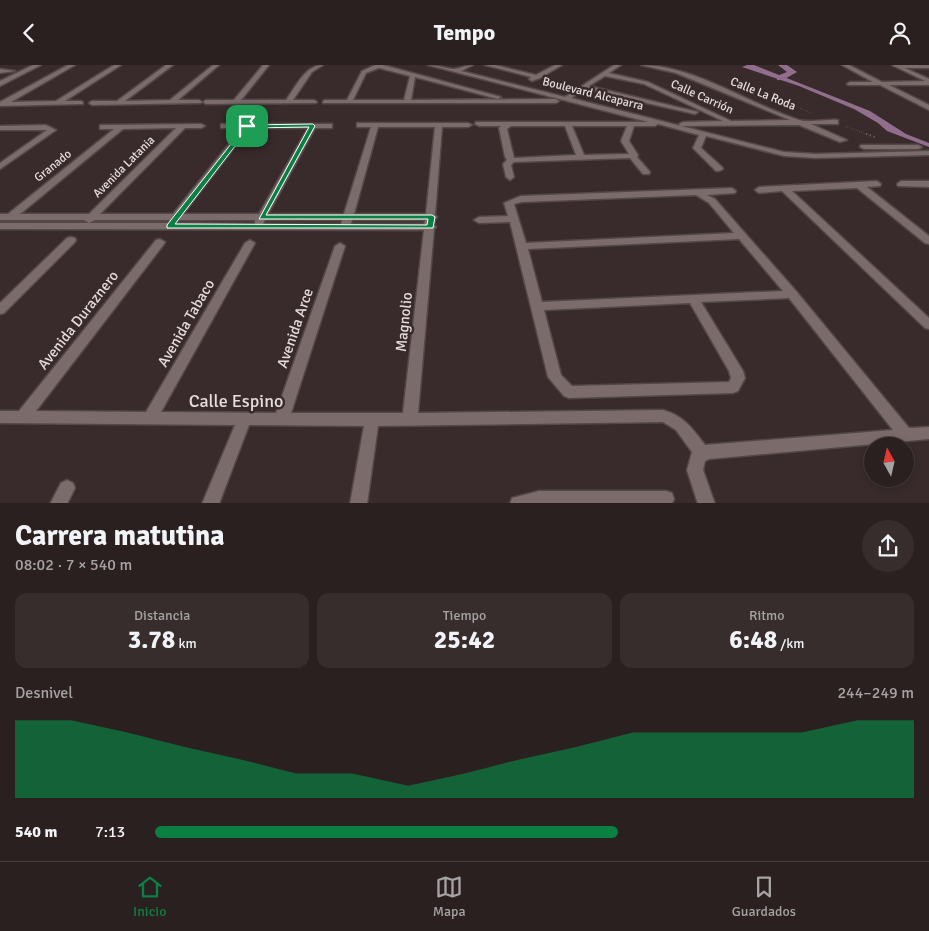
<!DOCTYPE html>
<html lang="es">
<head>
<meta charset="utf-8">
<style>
  :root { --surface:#2b2020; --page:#372d2d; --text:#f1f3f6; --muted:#a6a3a5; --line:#473e3e; --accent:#0b8043 }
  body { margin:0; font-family:Signika,sans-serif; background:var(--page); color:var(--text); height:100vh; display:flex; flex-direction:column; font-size:19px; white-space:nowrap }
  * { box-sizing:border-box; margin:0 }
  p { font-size:16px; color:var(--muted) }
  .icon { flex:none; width:28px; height:28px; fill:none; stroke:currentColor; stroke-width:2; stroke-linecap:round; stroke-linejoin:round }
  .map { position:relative; height:438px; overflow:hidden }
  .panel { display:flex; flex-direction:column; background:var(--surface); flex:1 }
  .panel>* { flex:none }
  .needle { width:32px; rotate:352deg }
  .fabs { position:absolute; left:864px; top:372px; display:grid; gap:10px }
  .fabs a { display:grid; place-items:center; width:50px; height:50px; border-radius:50%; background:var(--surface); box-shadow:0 2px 8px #0003,0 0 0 1px var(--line); font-size:25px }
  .pin { position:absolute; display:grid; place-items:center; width:42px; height:42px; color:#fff; margin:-21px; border-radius:10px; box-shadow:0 2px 8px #0006 }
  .round { display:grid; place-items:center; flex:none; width:52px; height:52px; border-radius:26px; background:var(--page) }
  .summary { display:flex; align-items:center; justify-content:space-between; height:85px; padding:0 15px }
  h1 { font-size:28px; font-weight:700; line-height:38px }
  .figures { display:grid; grid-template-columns:repeat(3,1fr); gap:8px; height:85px; padding:5px 15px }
  .figures div { display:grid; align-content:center; border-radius:12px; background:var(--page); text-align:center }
  .figures b { font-size:25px; font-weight:700 }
  .figures small { font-size:14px; font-weight:400 }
  .figures p { font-size:14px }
  .chart { height:140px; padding:10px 15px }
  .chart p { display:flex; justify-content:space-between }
  .chart svg { width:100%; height:90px; margin-top:5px; fill:var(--accent); opacity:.7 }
  ul { padding:0 15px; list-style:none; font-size:16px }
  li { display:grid; grid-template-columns:80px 60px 1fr; align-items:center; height:38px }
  li i { height:12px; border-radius:6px; background:var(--accent) }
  header { display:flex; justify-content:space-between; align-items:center; height:65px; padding:0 15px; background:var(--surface); font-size:22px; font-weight:700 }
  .tabs { display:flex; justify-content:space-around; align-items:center; height:70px; border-top:1px solid var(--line); background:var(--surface); font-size:14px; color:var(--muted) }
  .tabs a { display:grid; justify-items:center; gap:2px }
  .tabs .on { color:var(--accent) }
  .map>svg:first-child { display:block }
</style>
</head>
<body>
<header><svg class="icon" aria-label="back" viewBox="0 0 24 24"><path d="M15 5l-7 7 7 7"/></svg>Tempo<svg class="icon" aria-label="person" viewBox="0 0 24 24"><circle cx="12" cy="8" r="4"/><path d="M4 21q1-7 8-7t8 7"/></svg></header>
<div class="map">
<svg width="929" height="439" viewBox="0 0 929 439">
  <rect width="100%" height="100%" fill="#392b2b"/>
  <path fill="#916e8d" d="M747,0H754L870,46L906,69L929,78V82L887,66L878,58L854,44L799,21L742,2Z"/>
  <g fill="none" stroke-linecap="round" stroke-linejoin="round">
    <path fill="#916e8d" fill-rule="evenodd" d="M778,0H787L797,7L783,15H777V11L787,7Z"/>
    <g stroke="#534748" stroke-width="3">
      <path id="minor" d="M68,0H75L11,37L56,36L114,0H121L65,36H81L83,37V39L0,41V37Z
        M166,0H173L125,36L170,35L213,0H219L178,35H199L202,37L201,38L92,40L89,38L92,36H117Z
        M263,0H269L241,35H286C296,22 305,0 323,0L312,7L293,35H314L317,37L316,38L206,39L203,37L206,35H234Z
        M375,0H383L501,32L498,34L415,12L411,35L556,34L559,36L556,38H323V36L325,35H347L362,6ZM379,3L410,11L404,35H353L366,8Z
        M428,0C437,0 444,3 453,4C459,4 466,0 473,0L461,6L565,32L614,0H621L609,8L648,17L731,56L790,55L676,8L641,0C694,0 749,39 799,55C811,58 825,54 838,55V59H811L847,75L840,77L799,60L680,61L679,59L683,57L723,56L644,19L605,11L589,21L698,47L695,49L585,24L571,33L784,87L816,89L929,86V90L816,93L784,91L706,71L701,83L722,102L723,104L719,106H716L693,83L699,70L658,59L655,61H634L629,76L638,90L637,92L650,107L649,109H643L630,93L514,97L511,100L514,112L510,115L506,112L503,99L507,95L505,92L499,63L501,61H479L475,59L476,57H648ZM511,61H565L576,90L514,93L507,64ZM572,61H627L621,76L629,89L584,90Z
        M485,0H495L536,10L555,0H562L540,13L532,16L529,14L531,12Z
        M842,0H849L882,17L925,16L892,0H929V3H905L929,14V20H889L929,40V45L880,20H848L847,19L850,17H873Z
        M0,4L15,6L0,8Z
        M357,58H468L472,60L468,62H442L435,150L437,152L435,154L434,160L436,162L434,164L418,348L663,345C684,351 693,364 705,380L893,365L789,233L701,237L743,306L745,313L738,326L733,328L569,333L564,331L548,312L510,157L479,158L474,155L479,152L508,151L504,138L521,131L732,123L736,126L735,128L707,130L715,134L796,226L909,363L929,362V374L709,394L705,396L703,405L715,439H698L687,405L692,387L676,365L663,357L378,361L367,439H350L364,361L249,360L219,439H202L235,360L0,358V346H19L156,175L160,174L165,177L164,179L36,346L146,347L245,178L250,175L255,178L161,347L276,348L335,181L340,178L345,181L291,348H403L424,165L0,164V158H171L169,155H95L89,158L84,155H0V149H8L114,64H100V60L201,59L205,61L201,63H185L100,149H173L242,63H221V59H332V63H315L268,149H344L371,62H357ZM378,62H435L426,149H354ZM176,63L89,149H20L123,64ZM249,63H308L259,149H183ZM696,130L709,138L734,168L526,178L514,139L522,137ZM179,155H255V159L175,158ZM265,155H342L341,159H263ZM352,155H425L424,159H351ZM739,174L783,226L542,237L528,184ZM690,238L729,306L731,313L729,317L572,321L561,310L544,245Z
        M46,60L56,65L0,104V98L47,65H0V61Z
        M861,80H918L922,82L918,84H864L860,82Z
        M877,116L881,119L880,121L867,122L929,171V179L925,178L857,123L792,126L929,253V264L925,263L782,126L759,128L755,125L759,122Z
        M901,116H929V122L898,121L897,119Z
        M71,172L75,173L76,175L75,177L4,248L0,249V238L67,173Z
        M67,415L73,418L75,423L67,439H50L61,418Z
        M539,426H666L672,428L674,434L672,439H510L512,433Z"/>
    </g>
    <g stroke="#534748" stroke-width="3">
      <path id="tertiary" d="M33,0H41L0,21V16Z"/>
    </g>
    <path stroke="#7b6e6e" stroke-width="1" stroke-dasharray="0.5 2" stroke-linecap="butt" d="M728,15L812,48
      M845,61L869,70"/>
    <path stroke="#7b6e6e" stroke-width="2" stroke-dasharray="1 3" stroke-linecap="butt" d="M866,69L875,72"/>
    <use href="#minor" fill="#7c6b6b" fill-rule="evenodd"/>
    <use href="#tertiary" fill="#7c6b6b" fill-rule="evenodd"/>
  </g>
  <path fill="#0b8043" stroke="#fff" fill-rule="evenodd" d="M313,59L315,61L266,150H432L435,152L433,163H167V160L246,60ZM309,62L259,154H428L427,160L175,159L249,63Z"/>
  <g text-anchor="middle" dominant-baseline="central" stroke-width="5" stroke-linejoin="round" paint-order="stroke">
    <g font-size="12" fill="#e6dcdc" stroke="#392b2b">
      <text transform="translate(593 29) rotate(14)">Boulevard Alcaparra</text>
      <text transform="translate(763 29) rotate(22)">Calle La Roda</text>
      <text transform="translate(702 32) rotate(24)">Calle Carrión</text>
      <text transform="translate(53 101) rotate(-39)">Granado</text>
      <text transform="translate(124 102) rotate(-45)">Avenida Latania</text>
    </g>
    <g font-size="15" fill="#e6dcdc" stroke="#392b2b">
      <text transform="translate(78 255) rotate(-52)">Avenida Duraznero</text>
      <text transform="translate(404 257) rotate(-84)">Magnolio</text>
      <text transform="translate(186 258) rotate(-60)">Avenida Tabaco</text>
      <text transform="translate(295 263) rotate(-71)">Avenida Arce</text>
    </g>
    <g font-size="18" fill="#e6dcdc" stroke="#392b2b">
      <text x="236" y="336">Calle Espino</text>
    </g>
  </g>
</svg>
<div class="fabs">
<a><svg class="needle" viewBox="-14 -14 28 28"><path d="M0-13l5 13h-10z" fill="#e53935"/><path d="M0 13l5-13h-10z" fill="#a6a3a5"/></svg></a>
</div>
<div class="pin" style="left:247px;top:61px;background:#1e9e55"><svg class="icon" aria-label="arrive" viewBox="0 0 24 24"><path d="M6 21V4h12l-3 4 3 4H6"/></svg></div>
</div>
<section class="panel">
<div class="summary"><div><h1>Carrera matutina</h1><p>08:02 · 7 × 540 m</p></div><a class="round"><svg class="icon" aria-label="share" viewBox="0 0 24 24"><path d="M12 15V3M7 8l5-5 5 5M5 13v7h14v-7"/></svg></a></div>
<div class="figures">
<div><p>Distancia</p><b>3.78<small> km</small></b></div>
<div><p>Tiempo</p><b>25:42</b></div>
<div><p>Ritmo</p><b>6:48<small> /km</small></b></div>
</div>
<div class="chart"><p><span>Desnivel</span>244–249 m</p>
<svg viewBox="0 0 160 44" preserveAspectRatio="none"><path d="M0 44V6L10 6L20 12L30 19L40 25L50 32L60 32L70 38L80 32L90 25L100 19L110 12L120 12L130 12L140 12L150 6L160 6V44z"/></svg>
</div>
<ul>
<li><b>540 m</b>7:13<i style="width:61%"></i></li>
</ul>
</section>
<nav class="tabs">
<a class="on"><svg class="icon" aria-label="home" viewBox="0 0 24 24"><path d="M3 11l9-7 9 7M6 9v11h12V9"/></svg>Inicio</a>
<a><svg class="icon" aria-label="map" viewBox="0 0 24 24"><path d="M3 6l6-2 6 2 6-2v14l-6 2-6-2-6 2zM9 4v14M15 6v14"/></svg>Mapa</a>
<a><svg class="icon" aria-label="saved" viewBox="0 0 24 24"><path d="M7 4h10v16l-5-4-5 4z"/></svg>Guardados</a>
</nav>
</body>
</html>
